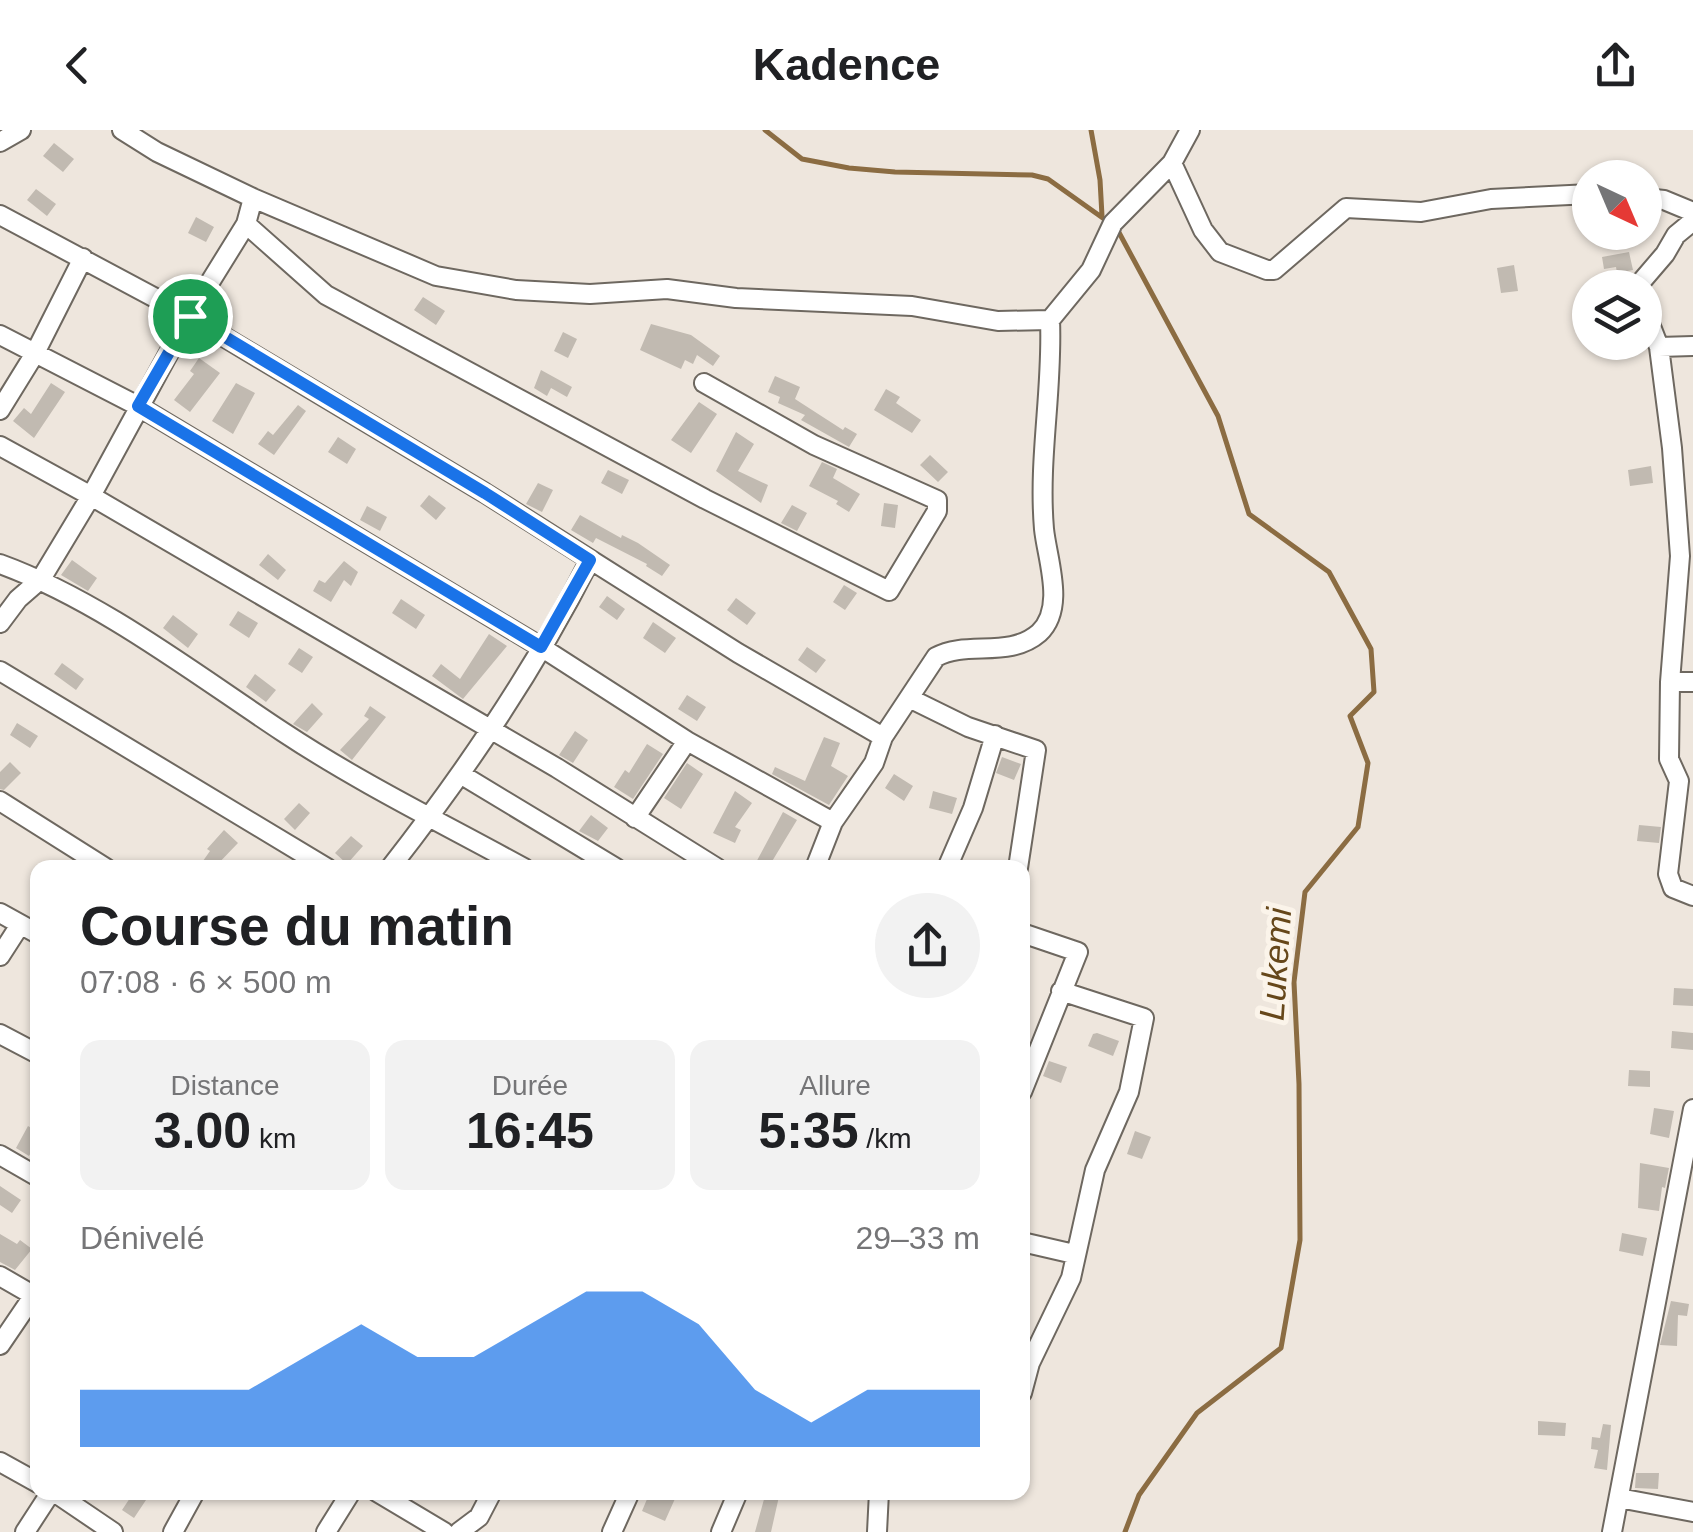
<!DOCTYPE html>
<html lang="fr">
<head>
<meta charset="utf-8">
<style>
  :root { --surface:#fff; --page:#f2f2f2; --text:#202124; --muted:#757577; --accent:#1a73e8 }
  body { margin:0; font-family:Helvetica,sans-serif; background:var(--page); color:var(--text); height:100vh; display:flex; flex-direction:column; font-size:38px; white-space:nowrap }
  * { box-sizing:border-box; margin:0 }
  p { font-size:32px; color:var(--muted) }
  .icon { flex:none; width:55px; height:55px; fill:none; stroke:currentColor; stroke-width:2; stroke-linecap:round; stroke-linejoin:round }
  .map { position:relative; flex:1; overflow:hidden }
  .side { position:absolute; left:30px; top:730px; width:1000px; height:640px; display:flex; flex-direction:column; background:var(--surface); border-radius:20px; box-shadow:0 2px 8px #0004 }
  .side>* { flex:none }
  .needle { width:65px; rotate:136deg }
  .fabs { position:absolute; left:1572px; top:30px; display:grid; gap:20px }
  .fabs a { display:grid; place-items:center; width:90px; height:90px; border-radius:50%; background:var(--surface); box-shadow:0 2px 8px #0004; font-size:50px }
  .pin { position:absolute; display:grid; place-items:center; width:85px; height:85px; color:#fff; margin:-42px; border:5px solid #fff; border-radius:50%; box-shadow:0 2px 10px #0007 }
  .round { display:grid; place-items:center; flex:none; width:105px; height:105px; border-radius:52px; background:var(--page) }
  .head { display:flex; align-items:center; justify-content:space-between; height:170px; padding:0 50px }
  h1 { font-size:55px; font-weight:700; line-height:75px }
  .stats { display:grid; grid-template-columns:repeat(3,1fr); gap:15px; height:170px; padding:10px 50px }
  .stats div { display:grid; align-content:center; border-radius:20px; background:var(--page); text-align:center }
  .stats b { font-size:50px; font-weight:700 }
  .stats small { font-size:28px; font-weight:400 }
  .stats p { font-size:28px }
  .chart { height:280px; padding:20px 50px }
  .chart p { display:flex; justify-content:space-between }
  .chart svg { width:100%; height:180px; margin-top:10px; fill:var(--accent); opacity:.7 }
  header { display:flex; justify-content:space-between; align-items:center; height:130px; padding:0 50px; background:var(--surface); font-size:45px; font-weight:700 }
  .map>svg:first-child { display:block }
</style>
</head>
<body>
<header><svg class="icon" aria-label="back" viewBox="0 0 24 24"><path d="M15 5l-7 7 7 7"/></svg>Kadence<svg class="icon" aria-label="share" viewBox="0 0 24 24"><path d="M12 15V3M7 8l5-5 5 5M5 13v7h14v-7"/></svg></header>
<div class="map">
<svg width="1693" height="1402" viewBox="0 0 1693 1402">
  <rect width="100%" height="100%" fill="#eee6dd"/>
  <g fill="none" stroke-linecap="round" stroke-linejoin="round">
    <path stroke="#8b6c42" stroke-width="5" d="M765,0L802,29L849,38L895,42L1032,45L1048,49L1107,91
      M1091,0L1100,50L1102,86
      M1116,97L1218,286L1249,384L1329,442L1371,519L1374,562L1350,586L1368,633L1358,697L1305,762L1294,852L1299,954L1300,1110L1281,1218L1197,1283L1139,1365L1125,1402"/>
  </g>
  <path fill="#c1bab1" d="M54,13L74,29L63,42L43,26Z
    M36,59L56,74L47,86L27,70Z
    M196,87L214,97L206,112L188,103Z
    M1629,122L1633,140L1617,143L1616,137L1604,139L1602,127Z
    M1514,135L1518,161L1501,163L1497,138Z
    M423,167L445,181L436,195L414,180Z
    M651,194L691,205L720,226L713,236L697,225L693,234L685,230L681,239L640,220Z
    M563,202L577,209L568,228L554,221Z
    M199,228L220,243L190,282L174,270L194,244L190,241Z
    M541,240L572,257L567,267L551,258L547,266L534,258Z
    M775,246L800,257L795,269L843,300L845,297L857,304L849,317L801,290L805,285L778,273L780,267L768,262Z
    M51,253L65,262L34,308L13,291L24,278L31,284Z
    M236,253L255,263L233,304L212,291Z
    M886,259L900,267L896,273L921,290L912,303L874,280Z
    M699,272L717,284L691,323L671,310Z
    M298,275L306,281L274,325L258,314L268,301L273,305Z
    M736,302L754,314L738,341L768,355L761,373L716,341Z
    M338,307L356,319L347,334L328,322Z
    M930,325L948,342L938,352L920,335Z
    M822,332L837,339L833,348L860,364L849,382L836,374L838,371L809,356Z
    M1651,336L1653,353L1630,356L1628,340Z
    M608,340L629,350L622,364L601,353Z
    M538,353L553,360L542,382L526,374Z
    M429,365L446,378L436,390L420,376Z
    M884,373L898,375L895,398L881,396Z
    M792,375L807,383L797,401L781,393Z
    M367,376L387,387L380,401L360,390Z
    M580,385L621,408L622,405L638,413L670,435L662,446L646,436L647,434L596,408L593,413L571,400Z
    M268,424L286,440L278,450L259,435Z
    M72,430L97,448L88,461L61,445Z
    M344,431L358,442L351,456L344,450L331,472L313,461L319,450L325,453Z
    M844,455L857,463L845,480L833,472Z
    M607,466L625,479L617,490L599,477Z
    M736,468L756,483L747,495L727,480Z
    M401,469L425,485L416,499L392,483Z
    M238,481L258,493L249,508L229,495Z
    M173,485L198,504L188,518L163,498Z
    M653,492L676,508L665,523L643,508Z
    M489,504L507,516L463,569L432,546L441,534L460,549Z
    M807,517L826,530L816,543L798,530Z
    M299,518L313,527L302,543L288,534Z
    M62,533L84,549L76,560L54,544Z
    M255,544L276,560L266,572L246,557Z
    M687,565L706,577L697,591L678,579Z
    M312,573L323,584L307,602L293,594Z
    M370,576L386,587L352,630L340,620L369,589L364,586Z
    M17,593L38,606L30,618L10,605Z
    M575,601L588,610L573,633L559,625Z
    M824,607L840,613L831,636L848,646L829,675L772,644L775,637L805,651Z
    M647,614L663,624L633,669L614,657L625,640L629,643Z
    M1002,627L1021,634L1014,650L996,643Z
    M10,632L21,643L4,660L0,659V642Z
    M687,633L703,644L681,679L664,668Z
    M894,644L913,656L904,671L885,658Z
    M735,661L752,673L735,697L741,700L735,713L713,703Z
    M933,661L957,668L952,684L929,678Z
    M299,673L310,683L295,700L284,689Z
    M783,682L797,690L768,738H753Z
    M591,685L608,698L598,711L579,701Z
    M1639,695L1661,697L1659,713L1637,711Z
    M224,700L238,713L214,738H198L210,721L207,719Z
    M351,706L363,716L347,734L335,723Z
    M1674,858L1693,859V876L1673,875Z
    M1672,901L1693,903V920L1671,918Z
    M1097,903L1119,911L1113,926L1088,916L1093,904Z
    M1049,931L1067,937L1061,953L1043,946Z
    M1629,940L1650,941V957L1628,956Z
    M1654,978L1674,981L1669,1008L1650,1004Z
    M28,996L38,1002V1010L29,1026L16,1018Z
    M1135,1001L1151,1007L1142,1029L1127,1024Z
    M1640,1033L1669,1038L1665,1058L1662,1057L1659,1081L1638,1078Z
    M0,1056L21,1070L12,1083L0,1075Z
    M1622,1103L1647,1108L1643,1126L1619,1121Z
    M0,1104L17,1114L20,1110L32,1119L15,1140L0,1132Z
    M1671,1171L1689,1174L1687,1186L1678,1185L1677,1216L1660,1215Z
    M1538,1291L1566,1293L1565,1306L1538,1305Z
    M1603,1294L1611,1295L1607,1340L1594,1338L1598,1320L1591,1319L1592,1307L1600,1308Z
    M1636,1343H1659L1658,1359L1635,1358Z
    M134,1362L148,1367L134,1388L122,1380Z
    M650,1362H678L665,1391L642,1381Z
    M766,1362H780L771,1402H755Z"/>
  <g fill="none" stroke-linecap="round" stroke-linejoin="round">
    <g stroke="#6e6860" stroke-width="22">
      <path id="minor" d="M122,0L157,22L253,68L436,146L516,160L590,164L667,159L736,168L912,176L998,191L1050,190L1091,140L1113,93L1172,33L1190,0
        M0,12L21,0
        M1172,33L1203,100L1220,122L1267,140H1274L1346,78L1421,82L1491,69L1590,64
        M1645,68L1664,70L1693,82
        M0,85L189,186L485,363L738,523L883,607
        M246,94L326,165L705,369L889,461L937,381V370L814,315L704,253
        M1641,158V152L1665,124L1676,105L1693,91
        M1645,181L1659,217L1672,318L1680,426L1670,552L1669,629L1679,651L1668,744L1673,758L1693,766
        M0,205L138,276L541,517L687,611L833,692
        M1659,217L1693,216
        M0,280L34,225L83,128
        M0,316L91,366L557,638L717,738
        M0,434C99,470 195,544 283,602C360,653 444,694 524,738
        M0,493L18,469L41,449L91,366L189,186L246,94L253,68
        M0,541L327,738
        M1670,552H1693
        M911,569L968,597L1036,620L1018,738
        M462,645L616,738
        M0,671L106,738
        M635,688L687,611
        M390,738C466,641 535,539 590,430
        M815,738L833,692L874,633L883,607L936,527C967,510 1009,529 1039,503C1066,478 1047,429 1044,399C1038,328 1053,260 1050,190
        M947,738L973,678L995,605
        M0,783L38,804
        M1022,803L1078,822L1022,962
        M0,826L20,795
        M0,904L38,924
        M0,1025L38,1047
        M1022,1112L1074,1124
        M0,1146L38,1168
        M0,1215L34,1165
        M1022,1263L1030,1233L1071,1148L1095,1040L1129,962L1144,888L1061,861
        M0,1332L38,1353
        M54,1362L113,1402
        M377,1362L444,1402
        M1619,1368L1693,1382
        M25,1402L51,1362
        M173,1402L195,1362
        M326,1402L351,1362
        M459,1402L479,1387L492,1362
        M612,1402L630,1362
        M721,1402L738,1362
        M877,1402L879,1362
        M1612,1402L1693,979"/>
    </g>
    <use href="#minor" stroke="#fff" stroke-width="18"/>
  </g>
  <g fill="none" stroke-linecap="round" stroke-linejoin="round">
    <g stroke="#fff" stroke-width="20">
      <path id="route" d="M190,186L485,363L590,430L541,517L138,276Z"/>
    </g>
    <use href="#route" stroke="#1a73e8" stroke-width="12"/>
  </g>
  <g text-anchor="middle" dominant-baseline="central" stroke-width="10" stroke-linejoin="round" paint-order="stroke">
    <g font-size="35" font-style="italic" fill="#66471a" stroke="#fbf4ea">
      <text transform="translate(1275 834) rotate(-86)">Lukemi</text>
    </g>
  </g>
</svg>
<div class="fabs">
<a><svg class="needle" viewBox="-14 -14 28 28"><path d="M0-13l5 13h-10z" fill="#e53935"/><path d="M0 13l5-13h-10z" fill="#757577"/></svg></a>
<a><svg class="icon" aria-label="layers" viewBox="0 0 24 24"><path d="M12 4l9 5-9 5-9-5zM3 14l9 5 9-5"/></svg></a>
</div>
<div class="pin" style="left:190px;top:186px;background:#1e9e55"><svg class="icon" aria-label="arrive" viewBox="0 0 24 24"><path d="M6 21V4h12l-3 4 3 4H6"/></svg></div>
<section class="side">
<div class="head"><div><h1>Course du matin</h1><p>07:08 · 6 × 500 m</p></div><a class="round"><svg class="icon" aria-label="share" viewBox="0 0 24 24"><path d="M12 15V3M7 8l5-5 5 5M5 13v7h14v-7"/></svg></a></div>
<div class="stats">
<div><p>Distance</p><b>3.00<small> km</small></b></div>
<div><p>Durée</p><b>16:45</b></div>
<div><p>Allure</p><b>5:35<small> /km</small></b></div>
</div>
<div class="chart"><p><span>Dénivelé</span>29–33 m</p>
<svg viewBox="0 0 160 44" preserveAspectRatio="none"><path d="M0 44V30L10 30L20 30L30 30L40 22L50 14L60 22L70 22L80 14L90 6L100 6L110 14L120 30L130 38L140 30L150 30L160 30V44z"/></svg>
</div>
</section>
</div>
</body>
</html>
